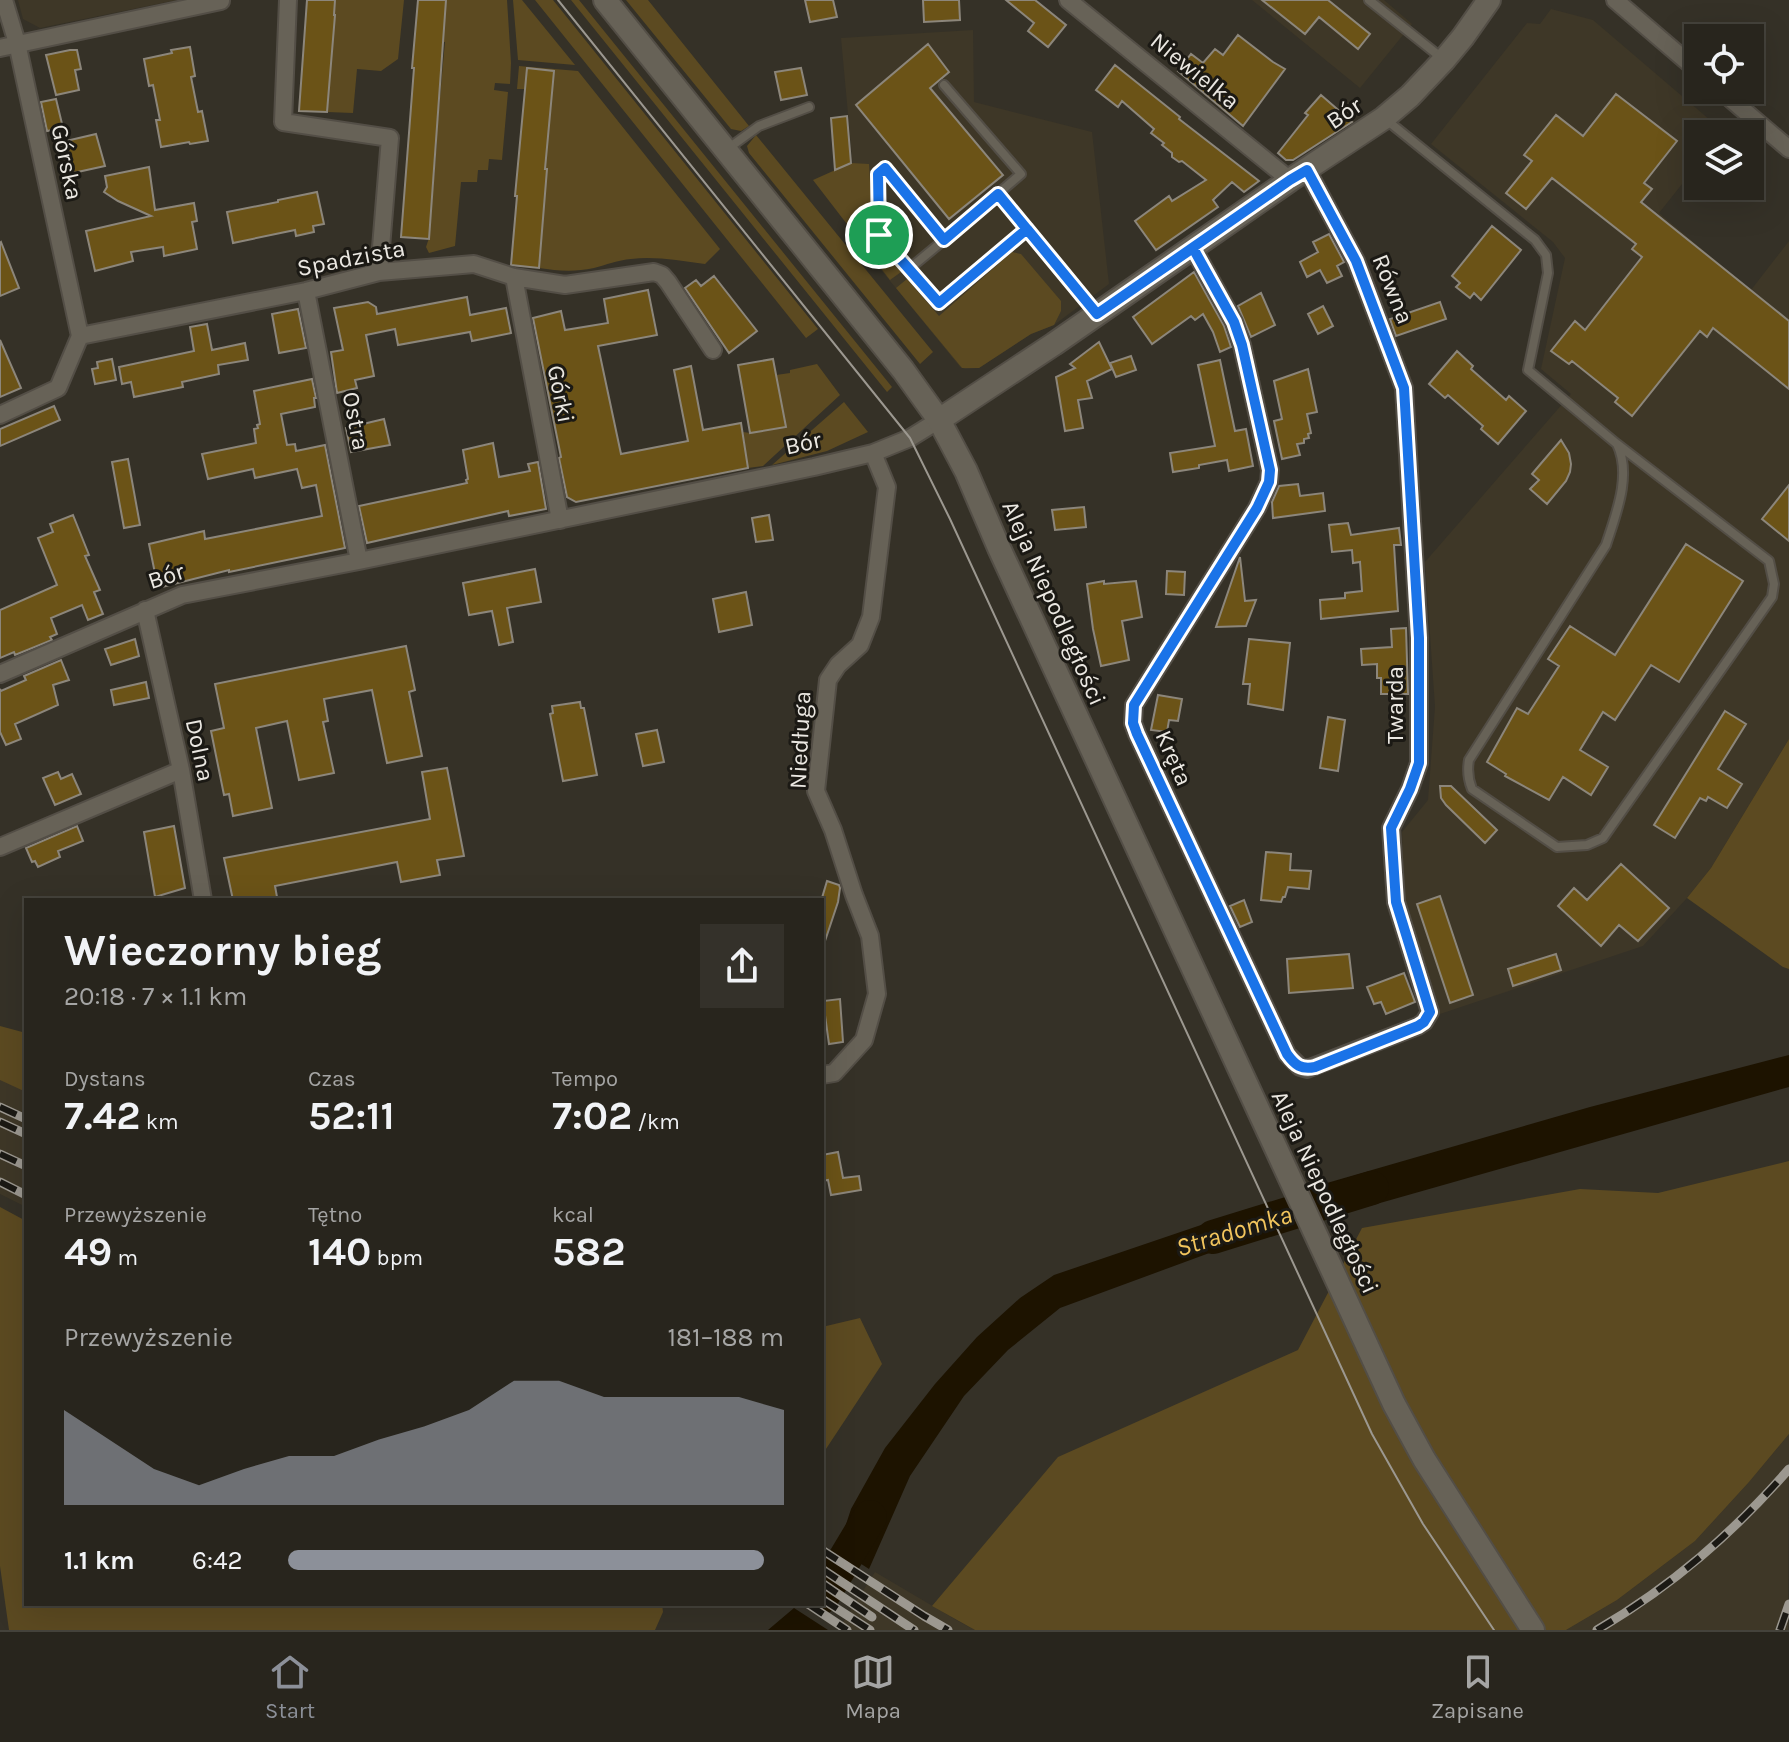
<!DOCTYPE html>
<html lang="pl">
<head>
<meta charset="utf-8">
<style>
  :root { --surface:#28251d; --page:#34312a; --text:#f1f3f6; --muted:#a5a5a4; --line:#44423b; --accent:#8c9099 }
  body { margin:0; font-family:Karla,sans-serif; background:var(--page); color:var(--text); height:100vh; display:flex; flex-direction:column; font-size:30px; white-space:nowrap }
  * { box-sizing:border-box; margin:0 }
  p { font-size:26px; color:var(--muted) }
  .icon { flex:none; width:44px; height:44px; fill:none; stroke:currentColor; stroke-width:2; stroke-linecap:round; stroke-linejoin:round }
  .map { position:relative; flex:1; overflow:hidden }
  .drawer { position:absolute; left:24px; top:898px; width:800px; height:708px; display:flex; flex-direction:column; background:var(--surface); border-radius:0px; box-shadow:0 8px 32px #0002,0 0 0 2px var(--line) }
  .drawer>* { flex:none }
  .tools { position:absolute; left:1684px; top:24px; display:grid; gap:16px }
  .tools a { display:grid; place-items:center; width:80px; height:80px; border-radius:0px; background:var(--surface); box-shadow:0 8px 32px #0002,0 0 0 2px var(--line); font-size:40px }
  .pin { position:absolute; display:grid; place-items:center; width:68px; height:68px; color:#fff; margin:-34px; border:4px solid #fff; border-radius:50%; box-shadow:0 2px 8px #0007 }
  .round { display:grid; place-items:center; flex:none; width:84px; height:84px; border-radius:0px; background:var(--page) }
  .overview { display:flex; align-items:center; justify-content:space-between; height:136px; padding:0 40px }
  h1 { font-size:44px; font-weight:700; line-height:60px }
  .figures { display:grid; grid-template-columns:repeat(3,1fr); gap:12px; height:136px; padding:8px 40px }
  .figures div { display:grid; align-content:center }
  .figures b { font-size:40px; font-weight:700 }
  .figures small { font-size:22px; font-weight:400 }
  .figures p { font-size:22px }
  .chart { height:224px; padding:16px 40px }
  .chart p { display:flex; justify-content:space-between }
  .chart svg { width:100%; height:144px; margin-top:8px; fill:var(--accent); opacity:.7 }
  ul { padding:0 40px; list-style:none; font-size:26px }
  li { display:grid; grid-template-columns:128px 96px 1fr; align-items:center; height:60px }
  li i { height:20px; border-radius:10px; background:var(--accent) }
  .tab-bar { display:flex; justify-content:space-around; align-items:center; height:112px; border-top:2px solid var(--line); background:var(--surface); font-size:22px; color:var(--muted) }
  .tab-bar a { display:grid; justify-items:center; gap:4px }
  .tab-bar .on { color:var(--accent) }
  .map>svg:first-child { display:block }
</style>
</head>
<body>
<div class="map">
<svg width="1789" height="1630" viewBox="0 0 1789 1630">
  <rect width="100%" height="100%" fill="#353127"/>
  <path fill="#3e3727" d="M18,0H177L40,28L23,19Z
    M1252,0H1384L1412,24L1360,88Z
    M1551,9L1593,20L1724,132L1722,134H1698V164L1659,213L1751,290L1789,241V739L1711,868L1687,898L1643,946L1437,1015L1404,903L1402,832L1428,800L1435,707L1425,562L1571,394L1541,369L1565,258L1553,242L1431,144L1527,23L1540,24Z
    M973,30L974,102L1092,132L1109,284L1054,325L1031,334L979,368L965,369L960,367L860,244L841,38Z
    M0,1072L26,1083V1207L0,1194Z
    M1789,1434L1788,1630H1566L1617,1600L1695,1541L1749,1482Z
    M875,1572L958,1621L975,1630H838Z"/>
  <path fill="#5c4a21" d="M335,0H404L398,59L381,71L357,69L353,113L327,112L335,15H334Z
    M446,0H507L511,63L510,84L495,83L494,90L508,92L502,160L489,159L488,170H478L477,182H461L455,246L429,253L426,247L429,238L437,141H436L445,42H443Z
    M513,0H522L575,65L518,60Z
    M535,0H553L818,329L806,338Z
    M571,0H579L892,387L887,392Z
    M626,0H648L749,126L741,131L731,129Z
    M519,66L578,71L720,249L705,264C680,261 656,256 631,259C618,260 606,265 594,268C575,272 558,271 539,268L547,169H545L554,71L527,68L525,89H517Z
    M756,135L933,352L920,364L749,153L747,146Z
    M851,163L869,164L873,238L901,272L890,280L813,180Z
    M1012,252L1021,254L1061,301V311L1054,325L1031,334L979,368H962L896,288L907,279L939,316Z
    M817,364L840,395L763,466L748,468L743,432L750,433L786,427L776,375L790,373V370Z
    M844,402L868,432L827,451L772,465Z
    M1789,739V969L1783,967L1687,898L1711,868Z
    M0,1026L26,1033V1092L0,1080Z
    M1789,1161V1434L1749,1482L1695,1541L1617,1600L1566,1630H975L932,1606L1058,1457L1298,1350L1362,1228L1580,1189L1658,1193Z
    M0,1207L26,1221V1604H662L663,1612L655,1630H9L0,1566Z
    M860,1318L882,1364L822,1455V1327Z"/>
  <path fill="#1d1300" d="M1789,1055V1087L1373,1205L1334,1215L1320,1185L1590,1107Z
    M1251,1208L1261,1234L1060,1308L1008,1350L964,1396L910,1476L869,1569L838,1549L851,1509L885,1448L935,1384L977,1337L1020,1298L1054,1275Z
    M794,1608L828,1630H768Z"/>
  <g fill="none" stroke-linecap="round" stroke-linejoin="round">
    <path stroke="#1d1300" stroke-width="34" d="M1213,1237L1372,1188
      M822,1597L870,1517"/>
  </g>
  <path fill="#6b5317" stroke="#8c867b" stroke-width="2" d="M307,0H335L334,15H335L327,112L299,111Z
    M418,0H446L429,239L401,237L414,68H412Z
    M805,0H833L837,17L810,22Z
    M923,0H959L960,20L924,22Z
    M1006,0H1035L1066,25L1048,47L1028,31L1034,23Z
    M1262,0H1328L1370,34L1358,49L1319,17L1305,34Z
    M1238,35L1273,62L1285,69L1243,126L1178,71L1191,54L1203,63L1215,49L1223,55Z
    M928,44L949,72L930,88L1003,175L949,219L856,105Z
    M190,47L195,76L191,77L198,112L202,111L208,141L190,144L189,142L161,147L156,120H160L153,85L149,86L144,59L172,53L171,50Z
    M70,50H77L81,69L75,70L79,90L56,95L46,55Z
    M1115,65L1180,117L1179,119L1259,181L1244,192L1232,182L1213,200L1218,207L1156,250L1135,221L1169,196L1172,201L1206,180L1182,161L1179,162L1172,157V153L1162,145L1164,143L1151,133L1154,129L1122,101L1118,107L1096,90Z
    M527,68L554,71L545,169H547L539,268L511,265L517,196H515Z
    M801,68L807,95L781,100L775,72Z
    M1616,94L1677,141L1644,183L1652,189L1641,202L1789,321V389L1713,328L1707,337L1700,331L1632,416L1615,402L1618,398L1572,361L1569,364L1551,351L1575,321L1585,330L1642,257L1632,249L1636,244L1552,178L1526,209L1506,193L1532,161L1524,155L1556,115L1583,136Z
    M1321,95L1352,122L1293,160H1286L1278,153L1308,115L1305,113Z
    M56,99L63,128L47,131L41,102Z
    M847,116L851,163L835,170L831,118Z
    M96,134L105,166L73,173L66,141Z
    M149,167L155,210L194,203L197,221L192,222L197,249L164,256L163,247L131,252L133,261L95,271L86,231L151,216L118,201L104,192L107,187L105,176Z
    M317,192L324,224L313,226L314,232L296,236L295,230L233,243L227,212L278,202V200Z
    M1492,226L1521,250L1481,300L1474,293L1470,298L1456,287L1460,283L1452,276Z
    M1329,234L1344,262L1337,266L1342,276L1327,283L1320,270L1307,277L1300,262L1318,252L1313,242Z
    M1,242L19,288L0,296V243Z
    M1194,272L1224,326L1231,347L1220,352L1213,332L1203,314L1195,320L1191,316L1152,344L1133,317Z
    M714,276L757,331L729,353L685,288L696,280L701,286Z
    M648,290L657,335L598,346L621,454L688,441L674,370L691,366L703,430L741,423L748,468L576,502L567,497L559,458L561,457L533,318L561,311L565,330L608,323L604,299Z
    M1261,293L1275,325L1251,337L1238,306Z
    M467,297L470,315L506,308L511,333L472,341L470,332L398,345L395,329L366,335L374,376L355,380L357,388L337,393L331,352L343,350L334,308L368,302L376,307L377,314Z
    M1440,302L1446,319L1396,336L1390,319Z
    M1323,306L1333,326L1318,334L1308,314Z
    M298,309L306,348L279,353L272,314Z
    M207,324L212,350L245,343L248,360L218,365L219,374L182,382L183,387L134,397L131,382L122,384L119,367L194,351L190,327Z
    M0,340L21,388L0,397Z
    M1099,342L1112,369L1087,381L1092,398L1078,400L1083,428L1065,431L1056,377L1075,368L1070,364Z
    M1457,351L1473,366L1471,369L1506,400L1509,396L1526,411L1498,444L1481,429L1483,426L1448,395L1445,398L1429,384Z
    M1131,356L1136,370L1116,377L1110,363Z
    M112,359L116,380L95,384L92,369L98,368L97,362Z
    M773,359L786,427L750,433L738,365Z
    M1220,360L1235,431L1246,429L1253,466L1229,471L1227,460L1199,465V468L1173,472L1170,453L1215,446L1198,365Z
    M1308,369L1317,412L1307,414L1311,433L1308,434L1309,438L1304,439V443L1297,444L1300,455L1282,459L1274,421L1282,419L1274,381Z
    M312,379L316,398H314L315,407L281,414L287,445L295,444L296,451L325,445L345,548L229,572V570L158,588L149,544L204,531L205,539L322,516L316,485L302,488L297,469L255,478L253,469L208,479L202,454L256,443L254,429L258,428L257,425L260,424L254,391Z
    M54,406L60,420L0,446V429Z
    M384,419L390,445L351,452L346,428Z
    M1561,440L1569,453L1571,464L1570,472L1566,481L1547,504L1530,489L1539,480L1532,474Z
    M493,443L499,477L530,471L528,464L538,462L546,509L509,516L508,511L367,543L359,506L467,483L466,480L468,479L463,450Z
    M128,459L140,525L124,528L112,462Z
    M1298,484L1300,496L1323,493L1325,511L1273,518L1272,502L1279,486Z
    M1789,485V541L1762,519Z
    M1084,507L1086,527L1055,530L1052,510Z
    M73,515L89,555L85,556L100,590L94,592L103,614L88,620L82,605L51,618L57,634L50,637L52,640L15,655L14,652L0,658V610L57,585L38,538L53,532L50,524Z
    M769,515L773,540L756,542L752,518Z
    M1348,523L1351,535L1399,528L1401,545H1394L1398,611L1321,619L1320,600L1345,598V593L1362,591L1360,562L1353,563L1352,550L1332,552L1329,525Z
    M1686,544L1743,581L1679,682L1651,665L1615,720L1603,712L1580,750L1608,767L1591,795L1563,777L1549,800L1505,776L1506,774L1487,762L1517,708L1528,714L1559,666L1548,659L1570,626L1615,655Z
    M1240,557L1245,601L1256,600L1246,626L1216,627Z
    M535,569L541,602L507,608L513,642L499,645L492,611L469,615L463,583Z
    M1167,571L1185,572L1184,595L1166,594Z
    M1104,581V584L1136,581L1142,617L1122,621L1129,660L1101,666L1093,629L1087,584Z
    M746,592L752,625L719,632L713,599Z
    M1406,628L1408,694H1381V678H1377V664L1362,665L1361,649L1392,647L1391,629Z
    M135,639L139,656L111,665L105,649Z
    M1249,639L1290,643L1283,710L1248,704L1250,684H1243Z
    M406,646L415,690L409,692L422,756L387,763L372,690L324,699L328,721L323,722L334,773L299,780L287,721L256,728L272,808L233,816L229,794L224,795L211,731L224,728L215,684Z
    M61,660L69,680L53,685L58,705L15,724L21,739L6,745L0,732V689L1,691L26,680L24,676Z
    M146,682L149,698L114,705L111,690Z
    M1158,695L1182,699L1178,721L1169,720L1167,732L1151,730Z
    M580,702L581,708H584L597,775L563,781L550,714L553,713L552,706Z
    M1725,711L1746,724L1718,769L1742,784L1727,808L1708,797L1706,801L1700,798L1675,838L1654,825Z
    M1328,717L1345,720L1338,771L1320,768Z
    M657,730L664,762L643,766L636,734Z
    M447,768L464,856L437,860L440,875L401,882L397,862L275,886L277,897L261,900H233L224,858L430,819L422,772Z
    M58,772L61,779L72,774L81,794L55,805L43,778Z
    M1440,786H1451L1497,830L1485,843L1446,805L1441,798Z
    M77,826L83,841L58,851L60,857L38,867L35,861L32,862L26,848Z
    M174,826L185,888L155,897L144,832Z
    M1266,852L1291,854L1290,870L1311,871L1309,889L1288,887L1285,897H1283L1281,902L1261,900Z
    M1621,864L1669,908L1638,941L1619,925L1601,946L1558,906L1574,888L1587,900Z
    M827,881L839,885L840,888L838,902L825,941L822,940V898Z
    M1440,896L1473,995L1450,1003L1417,904Z
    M1244,900L1252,922L1240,927L1230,906Z
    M1349,954L1353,988L1289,993L1287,959Z
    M1556,954L1561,970L1513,986L1508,969Z
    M1404,973L1415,1002L1386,1014L1381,1002L1374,1004L1367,987Z
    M840,999L843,1042L829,1044L823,1001Z
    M838,1152L843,1178L859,1176L861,1190L831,1195L828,1180L822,1181V1155Z"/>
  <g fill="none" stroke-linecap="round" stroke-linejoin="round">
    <g stroke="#534e46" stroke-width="12">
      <path id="lane" d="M1369,0L1443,59
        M944,85L1021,174L944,240L885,168L878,174L879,235L939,303L1027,229L998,194
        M1384,118L1535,240L1546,255L1548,273L1528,370L1617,444C1632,475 1616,514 1606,545L1469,760C1467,771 1468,779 1472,789L1557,847L1587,845L1603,838L1772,597L1774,584L1769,561L1617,444
        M726,150L759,126L809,107
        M1027,229L1096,313
        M909,269L944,240"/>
    </g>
    <g stroke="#534e46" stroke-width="20">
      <path id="street" d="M4,0L17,43L80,336
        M288,0L283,122L390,138L379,272
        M1068,0L1290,180
        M1615,0L1698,71
        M0,48L221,1
        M1720,90L1789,149
        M1193,248L1234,322L1242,345L1270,470L1269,482L1257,508L1134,705L1133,723L1137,734L1287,1054L1300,1067L1307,1069L1418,1026L1424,1022L1430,1012L1396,902L1391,828L1410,789L1419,763V638L1404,388L1356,261L1307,170
        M514,277L560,520
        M306,291L359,561
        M0,415L58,388L80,336L306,291L379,272L474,264L514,277L565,285L654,272L662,275L668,282L713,350
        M145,610L181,770L203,900
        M0,674L182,595L359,561L814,467L873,453L910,438L939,420
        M0,847L181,770
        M822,1075L834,1073L864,1040L877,994L870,936L854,895L833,830L816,791L828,680L838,665L860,645L871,617L887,487L873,453"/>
    </g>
    <g stroke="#534e46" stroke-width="26">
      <path id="secondary" d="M605,0L903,370L939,420L966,471L999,548L1394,1404L1424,1459L1533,1630
        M939,420L1054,344L1290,180L1384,118L1410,96L1444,60L1463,37L1489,0"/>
    </g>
    <use href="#lane" stroke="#676257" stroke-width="8"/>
    <use href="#street" stroke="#676257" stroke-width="16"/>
    <use href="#secondary" stroke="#676257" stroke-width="22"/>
    <path stroke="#9c9890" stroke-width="2" d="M558,0L910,438L950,519L1372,1434L1423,1524L1494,1630"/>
    <g stroke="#9c9890" stroke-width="9">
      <path id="rail" d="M0,1107L26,1119
        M0,1122L26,1134
        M0,1154L26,1166
        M0,1182L26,1195
        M822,1550L924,1616L948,1630
        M822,1569L914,1630
        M822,1583L872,1617
        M822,1599L870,1630
        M808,1604L847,1630
        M1597,1630C1672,1586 1732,1534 1789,1469
        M1780,1630L1789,1604"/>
    </g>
    <use href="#rail" stroke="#1b1914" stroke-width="6" stroke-dasharray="18" stroke-linecap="butt"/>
  </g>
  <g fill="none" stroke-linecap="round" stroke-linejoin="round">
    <g stroke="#fff" stroke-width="16">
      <path id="route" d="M879,235L939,303L1027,229L1097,314L1290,180L1307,170L1356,261L1404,388L1419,638V763L1410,789L1391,828L1396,902L1430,1012L1424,1022L1418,1026L1315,1067C1301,1070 1295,1065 1287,1054L1137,734L1133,723L1134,705L1257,508L1269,482L1270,470L1242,345L1234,322L1193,248L1097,314L998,194L944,240L885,168L878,174L879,235"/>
    </g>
    <use href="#route" stroke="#1a73e8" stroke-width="10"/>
  </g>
  <g text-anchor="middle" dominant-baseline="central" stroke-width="6" stroke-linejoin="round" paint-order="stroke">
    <g font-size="24" fill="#ebe8e2" stroke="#1b1914">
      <text transform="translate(1195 71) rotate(39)">Niewielka</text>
      <text transform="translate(1344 113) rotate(-34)">Bór</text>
      <text transform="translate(67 162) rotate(78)">Górska</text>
      <text transform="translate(351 258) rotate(-11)">Spadzista</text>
      <text transform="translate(1393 289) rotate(68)">Równa</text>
      <text transform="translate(561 394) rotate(79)">Górki</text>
      <text transform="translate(356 421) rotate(79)">Ostra</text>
      <text transform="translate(803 443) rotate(-12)">Bór</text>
      <text transform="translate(166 576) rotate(-18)">Bór</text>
      <text transform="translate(1054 603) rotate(66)">Aleja Niepodległości</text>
      <text transform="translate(1395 705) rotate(-90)">Twarda</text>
      <text transform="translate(800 740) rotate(-87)">Niedługa</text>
      <text transform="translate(200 750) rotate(78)">Dolna</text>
      <text transform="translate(1174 758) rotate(66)">Kręta</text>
      <text transform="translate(1325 1192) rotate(65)">Aleja Niepodległości</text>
    </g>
    <g font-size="26" font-style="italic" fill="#f2c55d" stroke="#1b1914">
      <text transform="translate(1234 1231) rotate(-17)">Stradomka</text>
    </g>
  </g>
</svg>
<div class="tools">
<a><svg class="icon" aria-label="locate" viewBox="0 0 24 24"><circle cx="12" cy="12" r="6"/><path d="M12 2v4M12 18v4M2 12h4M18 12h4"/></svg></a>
<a><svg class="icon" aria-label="layers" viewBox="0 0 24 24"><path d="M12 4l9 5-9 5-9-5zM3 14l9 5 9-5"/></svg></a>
</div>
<div class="pin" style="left:879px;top:235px;background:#1e9e55"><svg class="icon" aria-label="arrive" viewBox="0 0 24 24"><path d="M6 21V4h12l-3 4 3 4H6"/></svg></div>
<section class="drawer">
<div class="overview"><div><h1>Wieczorny bieg</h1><p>20:18 · 7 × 1.1 km</p></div><a class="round"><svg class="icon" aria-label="share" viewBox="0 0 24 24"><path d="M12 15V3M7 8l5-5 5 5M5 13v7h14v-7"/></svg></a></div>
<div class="figures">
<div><p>Dystans</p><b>7.42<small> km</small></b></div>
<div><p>Czas</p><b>52:11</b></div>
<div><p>Tempo</p><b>7:02<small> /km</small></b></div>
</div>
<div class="figures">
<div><p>Przewyższenie</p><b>49<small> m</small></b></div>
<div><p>Tętno</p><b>140<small> bpm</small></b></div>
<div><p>kcal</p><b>582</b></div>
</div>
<div class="chart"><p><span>Przewyższenie</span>181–188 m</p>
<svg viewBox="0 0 160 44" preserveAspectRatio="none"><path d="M0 44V15L10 24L20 33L30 38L40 33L50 29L60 29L70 24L80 20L90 15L100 6L110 6L120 11L130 11L140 11L150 11L160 15V44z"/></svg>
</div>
<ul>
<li><b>1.1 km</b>6:42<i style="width:96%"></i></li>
</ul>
</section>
</div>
<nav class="tab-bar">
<a class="on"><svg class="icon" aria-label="home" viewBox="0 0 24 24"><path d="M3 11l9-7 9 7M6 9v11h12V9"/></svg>Start</a>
<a><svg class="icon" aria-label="map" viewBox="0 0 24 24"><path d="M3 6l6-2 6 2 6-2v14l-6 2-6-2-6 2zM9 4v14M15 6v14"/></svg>Mapa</a>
<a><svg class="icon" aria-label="saved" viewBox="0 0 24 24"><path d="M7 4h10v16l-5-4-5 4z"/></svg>Zapisane</a>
</nav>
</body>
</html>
